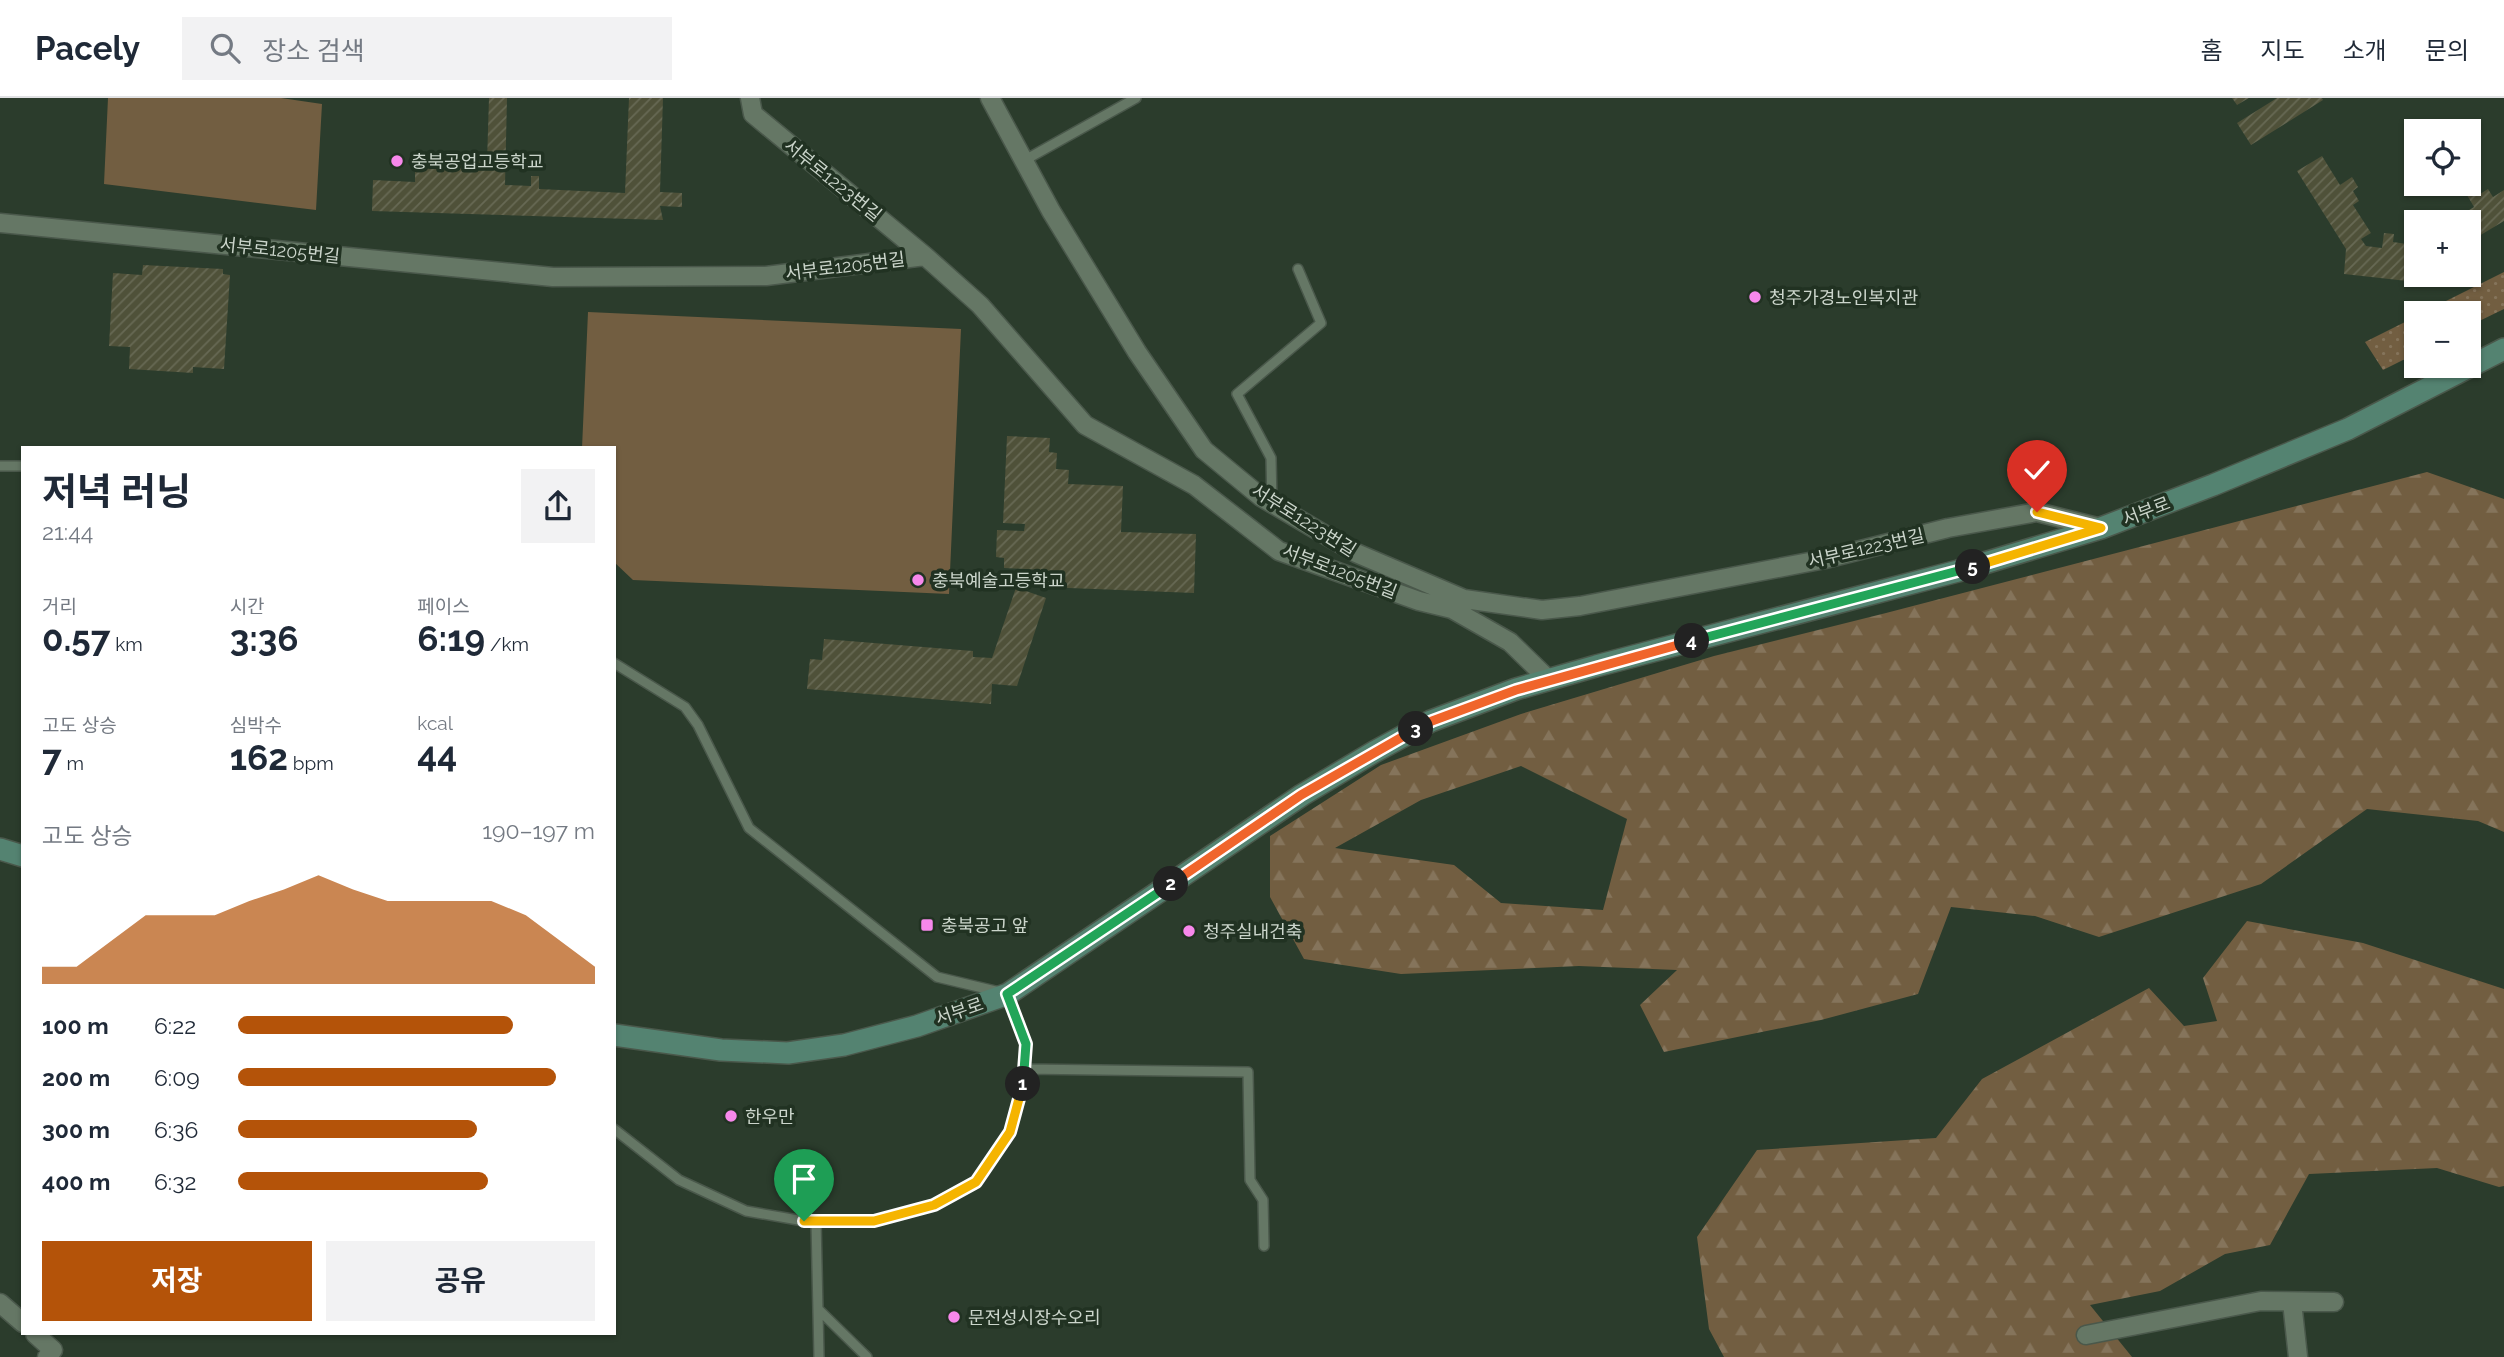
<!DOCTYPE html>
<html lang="ko">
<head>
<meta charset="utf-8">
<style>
  :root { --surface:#fff; --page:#f2f2f3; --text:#1f2937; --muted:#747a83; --line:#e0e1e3; --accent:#b45309 }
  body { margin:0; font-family:Raleway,"Noto Sans KR",sans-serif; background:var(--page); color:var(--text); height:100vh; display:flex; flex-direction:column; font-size:26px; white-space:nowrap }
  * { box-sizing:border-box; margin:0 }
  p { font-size:23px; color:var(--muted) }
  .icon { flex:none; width:38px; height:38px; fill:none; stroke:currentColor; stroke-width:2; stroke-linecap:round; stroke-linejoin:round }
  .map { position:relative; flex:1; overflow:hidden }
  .drawer { position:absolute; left:21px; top:348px; width:595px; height:889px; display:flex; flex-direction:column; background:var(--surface); border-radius:0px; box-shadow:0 2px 5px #0004 }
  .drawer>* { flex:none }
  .buttons { position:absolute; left:2404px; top:21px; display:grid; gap:14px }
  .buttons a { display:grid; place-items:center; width:77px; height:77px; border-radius:0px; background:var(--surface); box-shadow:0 2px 5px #0004; font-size:35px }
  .pin { position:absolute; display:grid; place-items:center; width:60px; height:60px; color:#fff; margin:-72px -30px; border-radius:50% 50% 50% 0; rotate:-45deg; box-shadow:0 0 7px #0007 }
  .pin .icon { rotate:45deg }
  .km { position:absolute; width:35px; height:35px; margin:-18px; border-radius:50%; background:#222; color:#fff; font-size:19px; line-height:35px; text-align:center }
  .round { display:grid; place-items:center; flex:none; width:74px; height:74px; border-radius:0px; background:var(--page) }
  .summary { display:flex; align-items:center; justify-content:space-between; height:119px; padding:0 21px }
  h1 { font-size:38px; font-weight:700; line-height:52px }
  .stats { display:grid; grid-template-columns:repeat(3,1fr); gap:10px; height:119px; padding:7px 21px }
  .stats div { display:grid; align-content:center }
  .stats b { font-size:35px; font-weight:700 }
  .stats small { font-size:19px; font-weight:400 }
  .stats p { font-size:19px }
  .chart { height:196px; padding:14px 21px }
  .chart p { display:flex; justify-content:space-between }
  .chart svg { width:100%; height:126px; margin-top:7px; fill:var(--accent); opacity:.7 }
  .primary-button { display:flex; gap:14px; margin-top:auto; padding:14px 21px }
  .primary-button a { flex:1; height:80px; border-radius:0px; background:var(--accent); color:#fff; font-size:28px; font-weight:700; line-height:80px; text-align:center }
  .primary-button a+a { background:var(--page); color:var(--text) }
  ul { padding:0 21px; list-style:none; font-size:23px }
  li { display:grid; grid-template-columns:112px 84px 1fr; align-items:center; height:52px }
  li i { height:18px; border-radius:9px; background:var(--accent) }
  header { display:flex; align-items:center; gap:42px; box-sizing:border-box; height:98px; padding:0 35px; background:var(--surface); border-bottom:2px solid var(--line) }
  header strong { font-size:33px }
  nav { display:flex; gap:38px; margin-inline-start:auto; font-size:24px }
  .search { width:490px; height:63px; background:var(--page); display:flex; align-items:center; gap:18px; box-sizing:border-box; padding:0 24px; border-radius:0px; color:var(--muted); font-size:26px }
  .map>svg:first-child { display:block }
</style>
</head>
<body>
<header>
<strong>Pacely</strong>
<div class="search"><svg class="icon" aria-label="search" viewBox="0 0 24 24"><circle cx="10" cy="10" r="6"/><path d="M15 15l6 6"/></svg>장소 검색</div>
<nav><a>홈</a><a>지도</a><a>소개</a><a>문의</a></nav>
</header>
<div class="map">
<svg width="2504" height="1259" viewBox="0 0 2504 1259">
  <defs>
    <pattern id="grass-dots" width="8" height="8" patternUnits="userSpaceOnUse" patternTransform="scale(1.75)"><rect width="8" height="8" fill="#725e41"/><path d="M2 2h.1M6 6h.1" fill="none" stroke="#85745b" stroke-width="1.8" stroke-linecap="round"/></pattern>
    <pattern id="forest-firs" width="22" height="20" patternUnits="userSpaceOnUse" patternTransform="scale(1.75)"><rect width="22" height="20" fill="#725e41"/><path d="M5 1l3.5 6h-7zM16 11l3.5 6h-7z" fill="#85745b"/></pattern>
    <pattern id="building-hatch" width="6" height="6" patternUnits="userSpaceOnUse" patternTransform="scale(1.75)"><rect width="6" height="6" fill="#4f5139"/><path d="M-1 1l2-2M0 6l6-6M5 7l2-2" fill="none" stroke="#676954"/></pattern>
  </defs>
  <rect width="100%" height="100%" fill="#2b3c2c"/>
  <path fill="url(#grass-dots)" d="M2504,174V211L2469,228V215H2422Z
    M2417,218V255L2383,272L2365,244Z"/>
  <path fill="url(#forest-firs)" fill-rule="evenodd" d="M2427,374L2504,401V734L2478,723L2367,711L2261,786L2099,839L2035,818L1951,809L1918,896L1821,922L1664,954L1640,907L1677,872L1579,868L1401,876L1304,861L1270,799V738L1381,667L1521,616L1714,558L1886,515ZM1521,668L1627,721L1603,812L1501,805L1454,767L1335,750L1421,702Z
    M2247,823L2363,845L2504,891V1088L2499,1089L2437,1070L2309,1076L2270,1147L2225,1156L2160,1193L2090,1207L2132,1259H1724L1709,1231L1697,1139L1757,1052L1936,1040L1982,981L2149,890L2184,928L2217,923L2203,880Z"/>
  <path fill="#725e41" d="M108,0H281L322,6L316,112L104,86Z
    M588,214L961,231L949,496L633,482L614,464V350H582Z"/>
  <path fill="url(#building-hatch)" d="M489,0H507L505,87L531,88V78H539V91L625,95L629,0H663L660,94L682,95V109L660,108L663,122L372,113L373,82L415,84V62L487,64Z
    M2232,0H2249L2237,7Z
    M2277,0H2322L2323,2L2251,47L2237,25Z
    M2322,58L2340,87L2352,79L2358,89L2353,93L2359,103L2353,107L2371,135L2361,141L2366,148L2382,150L2384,135L2394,136L2393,144L2407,146L2405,155L2417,156V177H2435L2434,186L2344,176L2346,151L2297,73Z
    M2477,90L2480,96L2488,91L2493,99L2504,92V123L2469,144V124H2449L2474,109L2467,97Z
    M143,167L223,171V176L230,177L224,271L193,269V275L129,271L130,249L109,248L113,175L142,177Z
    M1007,338L1050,340L1049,354L1057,355L1056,371L1069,372L1068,386L1123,388L1121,434L1196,436L1194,495L1044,489L1045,472L1004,470V460L996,459L997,432L1024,433L1025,426L1003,425Z
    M1021,475L1031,478L1026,493L1046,500L1017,588L992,586L991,606L807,591L810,561L822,562L824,541L973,553V559L992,560Z"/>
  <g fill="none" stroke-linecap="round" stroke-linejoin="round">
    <g stroke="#4a584b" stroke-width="12">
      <path id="lane" d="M1025,62L1136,0
        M0,368H23
        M1272,406L1271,360L1237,296L1321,225L1298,171
        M614,565L685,609L698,627L749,730L937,879L1008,896L1025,946L1024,981L1010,1034L976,1084L934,1107L875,1123H804L746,1113L679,1082L614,1031
        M1025,971L1248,974L1250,1082L1263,1102L1264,1148
        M816,1123L819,1259
        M818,1211L867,1259"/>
    </g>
    <g stroke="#4a584b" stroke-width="21">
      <path id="street" d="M750,0L753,16L925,158L980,207L1085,327L1194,387L1279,453L1419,503L1452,511L1510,544L1549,582
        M990,0L1051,113L1137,254L1204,352L1261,399L1356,455L1464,501L1542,512L1580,508L1825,461L1948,430L2037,414L2101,430
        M0,125L553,179L766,178L925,158
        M2292,1204L2298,1259
        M0,1205L23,1225
        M35,1236L53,1252L47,1259
        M2086,1237L2261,1203L2334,1204"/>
    </g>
    <g stroke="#4a584b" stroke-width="24">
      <path id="secondary" d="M0,751L23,758
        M614,937L721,952L788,955L844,947L917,928L1008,896L1302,697L1374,654L1431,623L1516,591L1596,568L1958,473L2101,430L2213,387L2348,331L2504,251"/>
    </g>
    <use href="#lane" stroke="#657765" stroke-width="9"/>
    <use href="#street" stroke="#657765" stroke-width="18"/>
    <use href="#secondary" stroke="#548371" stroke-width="21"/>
  </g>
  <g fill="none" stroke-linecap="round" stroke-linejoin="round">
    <g stroke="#fff" stroke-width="14">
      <path id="split-1" d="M804,1123H874L934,1107L976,1084L1010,1034L1023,986"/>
    </g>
    <g stroke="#fff" stroke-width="14">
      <path id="split-2" d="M1023,986L1026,946L1007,896L1171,786"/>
    </g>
    <g stroke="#fff" stroke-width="14">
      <path id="split-3" d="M1171,786L1301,697L1416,631"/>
    </g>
    <g stroke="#fff" stroke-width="14">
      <path id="split-4" d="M1416,631L1432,623L1516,592L1692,543"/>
    </g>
    <g stroke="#fff" stroke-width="14">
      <path id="split-5" d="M1692,543L1973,469"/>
    </g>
    <g stroke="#fff" stroke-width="14">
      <path id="split-6" d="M1973,469L2101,430L2037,414"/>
    </g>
    <use href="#split-1" stroke="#f5b400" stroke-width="9"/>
    <use href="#split-2" stroke="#22a559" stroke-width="9"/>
    <use href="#split-3" stroke="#f0652b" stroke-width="9"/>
    <use href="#split-4" stroke="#f0652b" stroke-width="9"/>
    <use href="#split-5" stroke="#22a559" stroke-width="9"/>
    <use href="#split-6" stroke="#f5b400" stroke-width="9"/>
  </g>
  <g fill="#f788eb" stroke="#213222" stroke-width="2.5">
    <circle cx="397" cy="63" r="7"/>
    <circle cx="1755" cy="199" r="7"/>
    <circle cx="918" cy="482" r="7"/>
    <rect x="920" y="820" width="14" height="14" rx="3.5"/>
    <circle cx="1189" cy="833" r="7"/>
    <circle cx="731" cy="1018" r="7"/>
    <circle cx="954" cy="1219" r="7"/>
  </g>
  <g text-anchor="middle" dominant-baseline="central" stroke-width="7" stroke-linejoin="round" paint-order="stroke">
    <g font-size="18" fill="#cbd5cb" stroke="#213222" text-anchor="start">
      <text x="411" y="63">충북공업고등학교</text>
      <text x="1769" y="199">청주가경노인복지관</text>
      <text x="932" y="482">충북예술고등학교</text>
      <text x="941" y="827">충북공고 앞</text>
      <text x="1203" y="833">청주실내건축</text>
      <text x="745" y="1018">한우만</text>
      <text x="968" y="1219">문전성시장수오리</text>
    </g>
    <g font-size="18" fill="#cbd5cb" stroke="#213222">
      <text transform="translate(833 82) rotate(39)">서부로1223번길</text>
      <text transform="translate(280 152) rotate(6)">서부로1205번길</text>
      <text transform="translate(845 168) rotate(-7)">서부로1205번길</text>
      <text transform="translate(2146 413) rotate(-21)">서부로</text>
      <text transform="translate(1304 422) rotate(32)">서부로1223번길</text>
      <text transform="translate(1866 450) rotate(-13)">서부로1223번길</text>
      <text transform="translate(1340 473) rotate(21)">서부로1205번길</text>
      <text transform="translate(959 913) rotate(-19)">서부로</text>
    </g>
  </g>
</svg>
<div class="buttons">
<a><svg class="icon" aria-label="locate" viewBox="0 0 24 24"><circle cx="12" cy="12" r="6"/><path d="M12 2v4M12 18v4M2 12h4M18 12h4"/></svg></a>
<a>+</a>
<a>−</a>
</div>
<div class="pin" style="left:804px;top:1123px;background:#1e9e55"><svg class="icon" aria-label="arrive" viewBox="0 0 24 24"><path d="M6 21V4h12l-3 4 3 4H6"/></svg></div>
<div class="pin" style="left:2037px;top:414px;background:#d93025"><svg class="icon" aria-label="check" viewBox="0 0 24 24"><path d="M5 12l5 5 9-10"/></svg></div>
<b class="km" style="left:1023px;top:986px">1</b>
<b class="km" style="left:1171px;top:786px">2</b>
<b class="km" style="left:1416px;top:631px">3</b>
<b class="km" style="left:1692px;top:543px">4</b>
<b class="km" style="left:1973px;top:469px">5</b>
<section class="drawer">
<div class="summary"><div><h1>저녁 러닝</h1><p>21:44</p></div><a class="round"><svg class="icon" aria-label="share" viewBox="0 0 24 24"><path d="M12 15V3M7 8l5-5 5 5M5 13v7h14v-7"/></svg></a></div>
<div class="stats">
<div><p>거리</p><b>0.57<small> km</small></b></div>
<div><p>시간</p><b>3:36</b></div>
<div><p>페이스</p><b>6:19<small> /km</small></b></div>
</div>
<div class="stats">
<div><p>고도 상승</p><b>7<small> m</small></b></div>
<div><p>심박수</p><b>162<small> bpm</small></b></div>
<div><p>kcal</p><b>44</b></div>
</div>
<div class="chart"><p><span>고도 상승</span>190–197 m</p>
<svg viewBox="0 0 160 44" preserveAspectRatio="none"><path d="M0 44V38L10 38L20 29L30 20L40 20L50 20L60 15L70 11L80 6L90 11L100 15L110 15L120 15L130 15L140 20L150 29L160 38V44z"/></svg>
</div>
<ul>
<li><b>100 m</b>6:22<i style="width:77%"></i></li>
<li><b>200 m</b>6:09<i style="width:89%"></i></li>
<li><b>300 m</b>6:36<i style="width:67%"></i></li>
<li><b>400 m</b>6:32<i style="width:70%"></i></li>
</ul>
<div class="primary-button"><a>저장</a><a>공유</a></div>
</section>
</div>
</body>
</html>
